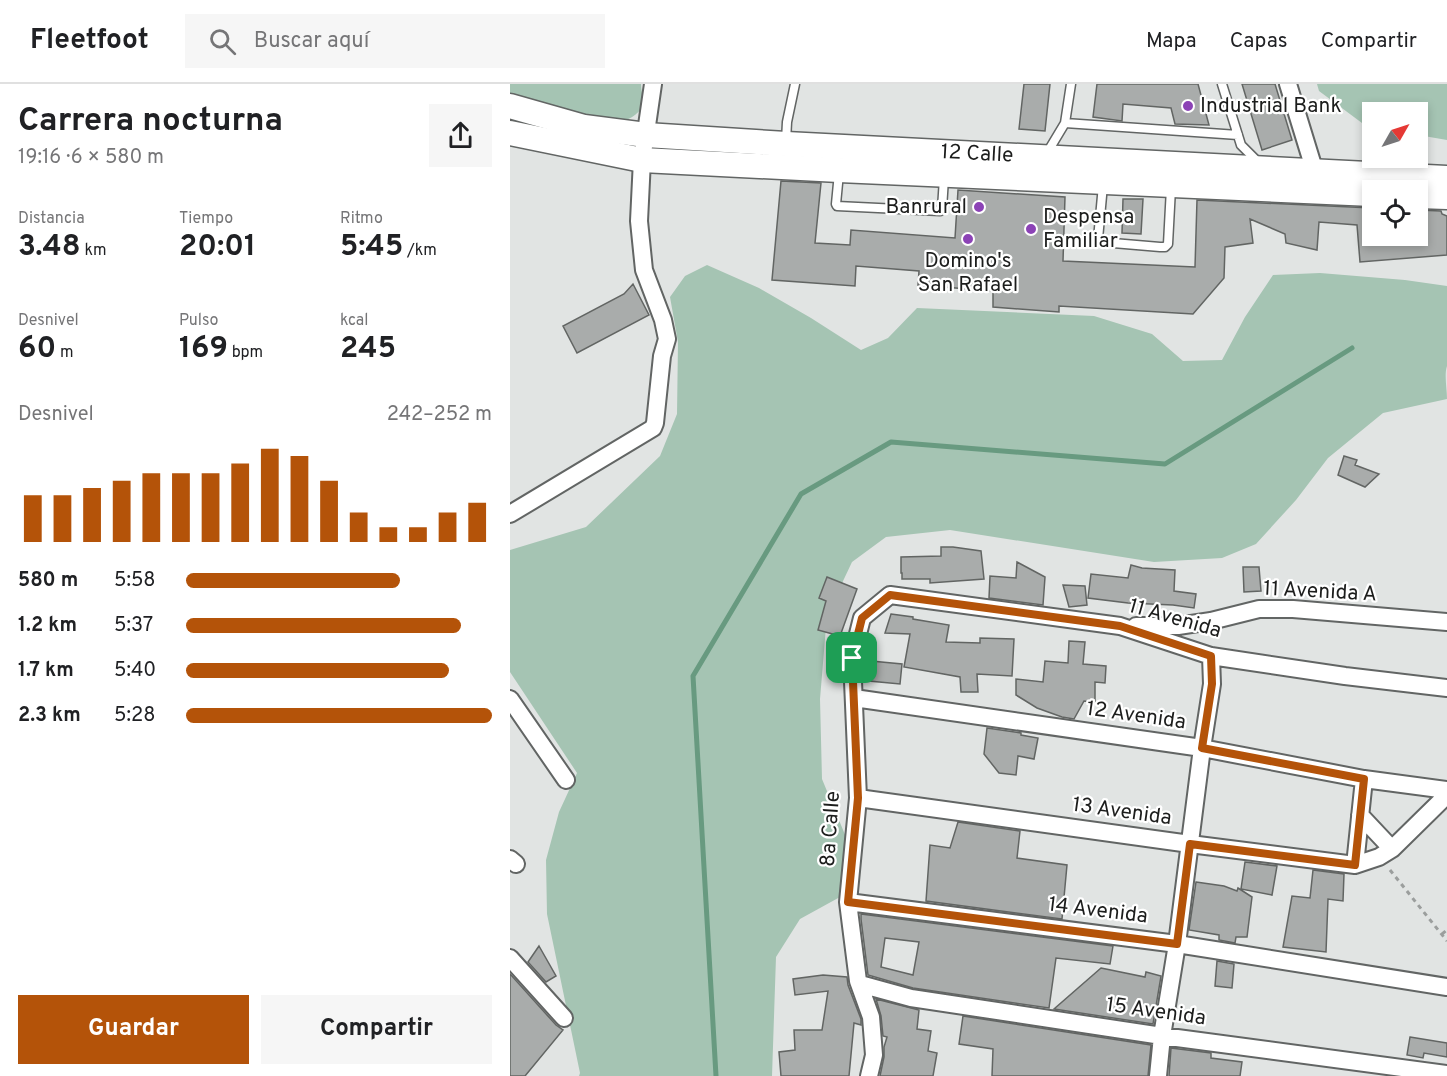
<!DOCTYPE html>
<html lang="es">
<head>
<meta charset="utf-8">
<style>
  :root { --surface:#fff; --page:#f6f6f6; --text:#202124; --muted:#757577; --line:#e0e0e0; --accent:#b45309 }
  body { margin:0; font-family:Overpass,sans-serif; background:var(--page); color:var(--text); height:100vh; display:flex; flex-direction:column; font-size:22px; white-space:nowrap }
  * { box-sizing:border-box; margin:0 }
  p { font-size:20px; color:var(--muted) }
  .icon { flex:none; width:33px; height:33px; fill:none; stroke:currentColor; stroke-width:2; stroke-linecap:round; stroke-linejoin:round }
  .map { position:relative; flex:1; overflow:hidden }
  .panel { display:flex; flex-direction:column; background:var(--surface); width:510px }
  .panel>* { flex:none }
  .needle { width:39px; rotate:51deg }
  .buttons { position:absolute; left:852px; top:18px; display:grid; gap:12px }
  .buttons a { display:grid; place-items:center; width:66px; height:66px; border-radius:0px; background:var(--surface); box-shadow:0 3px 9px #0003; font-size:30px }
  .pin { position:absolute; display:grid; place-items:center; width:51px; height:51px; color:#fff; margin:-26px; border-radius:12px; box-shadow:0 3px 9px #0006 }
  .round { display:grid; place-items:center; flex:none; width:63px; height:63px; border-radius:0px; background:var(--page) }
  .head { display:flex; align-items:center; justify-content:space-between; height:102px; padding:0 18px }
  h1 { font-size:33px; font-weight:700; line-height:45px }
  .figures { display:grid; grid-template-columns:repeat(3,1fr); gap:9px; height:102px; padding:6px 18px }
  .figures div { display:grid; align-content:center }
  .figures b { font-size:30px; font-weight:700 }
  .figures small { font-size:16px; font-weight:400 }
  .figures p { font-size:16px }
  .chart { height:168px; padding:12px 18px }
  .chart p { display:flex; justify-content:space-between }
  .chart svg { width:100%; height:108px; margin-top:6px; stroke:var(--accent); stroke-width:6 }
  .button { display:flex; gap:12px; margin-top:auto; padding:12px 18px }
  .button a { flex:1; height:69px; border-radius:0px; background:var(--accent); color:#fff; font-size:24px; font-weight:700; line-height:69px; text-align:center }
  .button a+a { background:var(--page); color:var(--text) }
  ul { padding:0 18px; list-style:none; font-size:20px }
  li { display:grid; grid-template-columns:96px 72px 1fr; align-items:center; height:45px }
  li i { height:15px; border-radius:8px; background:var(--accent) }
  header { display:flex; align-items:center; gap:36px; box-sizing:border-box; height:84px; padding:0 30px; background:var(--surface); border-bottom:2px solid var(--line) }
  header strong { font-size:28px }
  nav { display:flex; gap:33px; margin-inline-start:auto; font-size:21px }
  .search { width:420px; height:54px; background:var(--page); display:flex; align-items:center; gap:15px; box-sizing:border-box; padding:0 21px; border-radius:0px; color:var(--muted); font-size:22px }
  main { display:flex; flex:1; min-height:0 }
  .map>svg:first-child { display:block }
</style>
</head>
<body>
<header>
<strong>Fleetfoot</strong>
<div class="search"><svg class="icon" aria-label="search" viewBox="0 0 24 24"><circle cx="10" cy="10" r="6"/><path d="M15 15l6 6"/></svg>Buscar aquí</div>
<nav><a>Mapa</a><a>Capas</a><a>Compartir</a></nav>
</header>
<main>
<section class="panel">
<div class="head"><div><h1>Carrera nocturna</h1><p>19:16 · 6 × 580 m</p></div><a class="round"><svg class="icon" aria-label="share" viewBox="0 0 24 24"><path d="M12 15V3M7 8l5-5 5 5M5 13v7h14v-7"/></svg></a></div>
<div class="figures">
<div><p>Distancia</p><b>3.48<small> km</small></b></div>
<div><p>Tiempo</p><b>20:01</b></div>
<div><p>Ritmo</p><b>5:45<small> /km</small></b></div>
</div>
<div class="figures">
<div><p>Desnivel</p><b>60<small> m</small></b></div>
<div><p>Pulso</p><b>169<small> bpm</small></b></div>
<div><p>kcal</p><b>245</b></div>
</div>
<div class="chart"><p><span>Desnivel</span>242–252 m</p>
<svg viewBox="0 0 160 44" preserveAspectRatio="none"><path d="M5 44V25M15 44V25M25 44V22M35 44V19M45 44V16M55 44V16M65 44V16M75 44V12M85 44V6M95 44V9M105 44V19M115 44V32M125 44V38M135 44V38M145 44V32M155 44V28"/></svg>
</div>
<ul>
<li><b>580 m</b>5:58<i style="width:70%"></i></li>
<li><b>1.2 km</b>5:37<i style="width:90%"></i></li>
<li><b>1.7 km</b>5:40<i style="width:86%"></i></li>
<li><b>2.3 km</b>5:28<i style="width:100%"></i></li>
</ul>
<div class="button"><a>Guardar</a><a>Compartir</a></div>
</section>
<div class="map">
<svg width="937" height="992" viewBox="0 0 937 992">
  <rect width="100%" height="100%" fill="#e1e4e3"/>
  <path fill="#a5c4b3" d="M0,0H131C131,6 134,15 132,21C130,31 115,38 107,38L25,21L0,10Z
    M807,0H937V56L908,51V28H862V43L856,42L809,7Z
    M197,181L249,204L301,234L351,266L378,254L407,224L584,232L642,250L673,277L712,276L735,233L763,191L810,189L895,196L937,202V282C934,291 937,305 937,315L873,329L818,374L786,416L746,460L712,474L644,478L440,446L376,453L342,478L317,531L310,615L312,695L338,758L330,813L290,835L266,873L262,992H69L70,989L37,830L36,776L49,728L67,689L0,588V466L76,443L150,372L167,330L168,258L160,213L175,192Z"/>
  <g fill="none" stroke-linecap="round" stroke-linejoin="round">
    <path stroke="#689a80" stroke-width="5" d="M206,992L183,592L291,410L381,358L655,380L842,264"/>
  </g>
  <path fill="#a9acab" stroke="#626563" stroke-width="1.5" fill-rule="evenodd" d="M514,0H540L535,47L509,45Z
    M587,0H688L699,41L665,40L661,24L613,20L612,37L583,33Z
    M732,0H765L782,56L752,66Z
    M271,97L311,99L305,159L340,161L341,146L445,154L448,106L555,113L553,177L685,183L687,116L862,124V152H908V126L931,127L932,130L937,132V171L850,178L847,141L809,138L807,166L776,159L775,150L740,135L743,159L715,163L714,194L683,230L549,222V228L483,223V207L408,201L409,187L346,182L345,202L262,196Z
    M613,115H633L631,150L612,149Z
    M123,200L139,231L67,269L53,242L114,210Z
    M834,372L847,376L845,381L869,390L855,403L828,391Z
    M431,463H443L471,467L474,495L420,499V495H392V489H391V473L431,472Z
    M507,478L535,493L533,521L479,514L480,492L506,494Z
    M621,481L632,484L665,486L664,507L686,510L684,524L663,521L618,519L578,514L581,490L618,494Z
    M733,483H749L751,507L734,508Z
    M317,493L347,505L330,552L308,546L316,517L309,514Z
    M553,501L575,502L577,521L559,523Z
    M381,530L403,533V535L439,541L436,558L470,559V554L504,555L502,592L467,590L468,608H451L450,593L394,583L400,550L375,549Z
    M559,557L575,558L573,580L596,582L595,599L585,598V618L574,617L564,635L552,633L527,624L506,611V595L533,598L535,577L558,579Z
    M361,577L392,580L390,600L359,597Z
    M477,644L511,649V651L528,654L524,675L508,672L506,691L489,689L474,670Z
    M448,738L510,747L507,774L557,781L552,835L416,817L420,761L440,764Z
    M735,778L767,782L762,811L731,805Z
    M803,786L834,790L833,817L818,815L816,868L773,863L782,812L800,814Z
    M686,798L714,802L727,807L728,804L742,813L737,853H726L725,859L709,856V851L679,846Z
    M351,830L603,862L600,880L546,874L539,924L403,904L358,891L351,835ZM375,854L409,858L403,891L371,883Z
    M29,862L46,892L36,898L18,878Z
    M707,877L724,880L722,904L705,902Z
    M591,884L635,893L636,888L651,892L643,940L544,925Z
    M0,890L46,941L53,946L15,992H0Z
    M313,891L337,893L338,901L351,935V941L344,939L339,992H271L269,968L285,966L284,946H312L318,907L285,911L283,895Z
    M366,915L409,926L407,945L421,947L418,967L427,969L423,992H370L374,973V963L377,953L373,952L371,932Z
    M453,932L641,961L638,992H482L483,965L449,960Z
    M900,953L937,959V973L914,969L913,974L897,971Z
    M661,964L701,969V974L732,978L730,992H659Z"/>
  <g fill="none" stroke-linecap="round" stroke-linejoin="round">
    <g stroke="#626564" stroke-width="11">
      <path id="service" d="M712,0L731,61L749,79
        M555,39L728,51
        M276,57L277,38L285,0
        M537,69L555,39L561,0
        M329,89L326,120L327,122L430,127L432,125L434,94
        M593,101L588,155L591,158L650,163H655L658,160L661,104"/>
    </g>
    <g stroke="#626564" stroke-width="20">
      <path id="minor" d="M778,0L805,88
        M0,430L143,344L145,339L152,272L157,255L153,236L134,186L129,137L132,76L143,0
        M626,542H668L701,537L749,525H783L937,538
        M344,614L692,664L854,695L937,706
        M0,615L56,696
        M348,714L680,760L845,781L869,773L882,765L937,711
        M850,731L882,765
        M0,775L6,780
        M845,781L854,695
        M338,818L667,860L937,903
        M0,874L54,934
        M350,900L401,914L652,952L937,990
        M359,992L364,971L361,933L348,897L338,818L348,714L342,574L352,534L380,511L610,542L701,572L835,592L937,604
        M648,992L652,952L667,860L692,664L702,600L701,572"/>
    </g>
    <g stroke="#626564" stroke-width="27">
      <g id="secondary">
        <path id="s1" d="M0,22L74,43L136,51L276,60L937,94"/>
        <path d="M0,49L132,76L329,86L862,110"/>
        <path d="M908,112L937,113"/>
      </g>
    </g>
    <path stroke="#9b9e9d" stroke-width="3" stroke-dasharray="4.5 4.5" stroke-linecap="butt" d="M880,786L937,857
      M932,850L937,846"/>
    <use href="#service" stroke="#fff" stroke-width="8"/>
    <use href="#minor" stroke="#fff" stroke-width="16"/>
    <use href="#secondary" stroke="#fff" stroke-width="24"/>
  </g>
  <g fill="none" stroke-linecap="round" stroke-linejoin="round">
    <g stroke="#fff" stroke-width="12">
      <path id="route" d="M380,511L610,542L701,572L702,600L692,664L854,695L845,781L680,760L667,860L338,818L348,714L342,574L352,534Z"/>
    </g>
    <use href="#route" stroke="#b45309" stroke-width="8"/>
  </g>
  <g fill="#8c43b6" stroke="#fff" stroke-width="2">
    <circle cx="678" cy="22" r="6"/>
    <circle cx="469" cy="123" r="6"/>
    <circle cx="521" cy="145" r="6"/>
    <circle cx="458" cy="155" r="6"/>
  </g>
  <g text-anchor="middle" dominant-baseline="central" stroke-width="4.5" stroke-linejoin="round" paint-order="stroke">
    <g font-size="21" fill="#1c1d1c" stroke="#fff" text-anchor="start">
      <text x="690" y="22">Industrial Bank</text>
      <text x="457" y="123" text-anchor="end">Banrural</text>
      <text x="533" y="133">Despensa<tspan x="533" dy="24">Familiar</tspan></text>
      <text x="458" y="177" text-anchor="middle">Domino's<tspan x="458" dy="24">San Rafael</tspan></text>
    </g>
    <g font-size="21" fill="#1c1d1c" stroke="#fff">
      <text stroke="none"><textPath href="#s1" startOffset="471">12 Calle</textPath></text>
      <text transform="translate(810 508) rotate(3)">11 Avenida A</text>
      <text transform="translate(665 535) rotate(16)">11 Avenida</text>
      <text transform="translate(626 632) rotate(8)">12 Avenida</text>
      <text transform="translate(612 728) rotate(8)">13 Avenida</text>
      <text transform="translate(321 745) rotate(-86)">8a Calle</text>
      <text transform="translate(588 827) rotate(7)">14 Avenida</text>
      <text transform="translate(646 928) rotate(8)">15 Avenida</text>
    </g>
  </g>
</svg>
<div class="buttons">
<a><svg class="needle" viewBox="-14 -14 28 28"><path d="M0-13l5 13h-10z" fill="#e53935"/><path d="M0 13l5-13h-10z" fill="#757577"/></svg></a>
<a><svg class="icon" aria-label="locate" viewBox="0 0 24 24"><circle cx="12" cy="12" r="6"/><path d="M12 2v4M12 18v4M2 12h4M18 12h4"/></svg></a>
</div>
<div class="pin" style="left:342px;top:574px;background:#1e9e55"><svg class="icon" aria-label="arrive" viewBox="0 0 24 24"><path d="M6 21V4h12l-3 4 3 4H6"/></svg></div>
</div>
</main>
</body>
</html>
